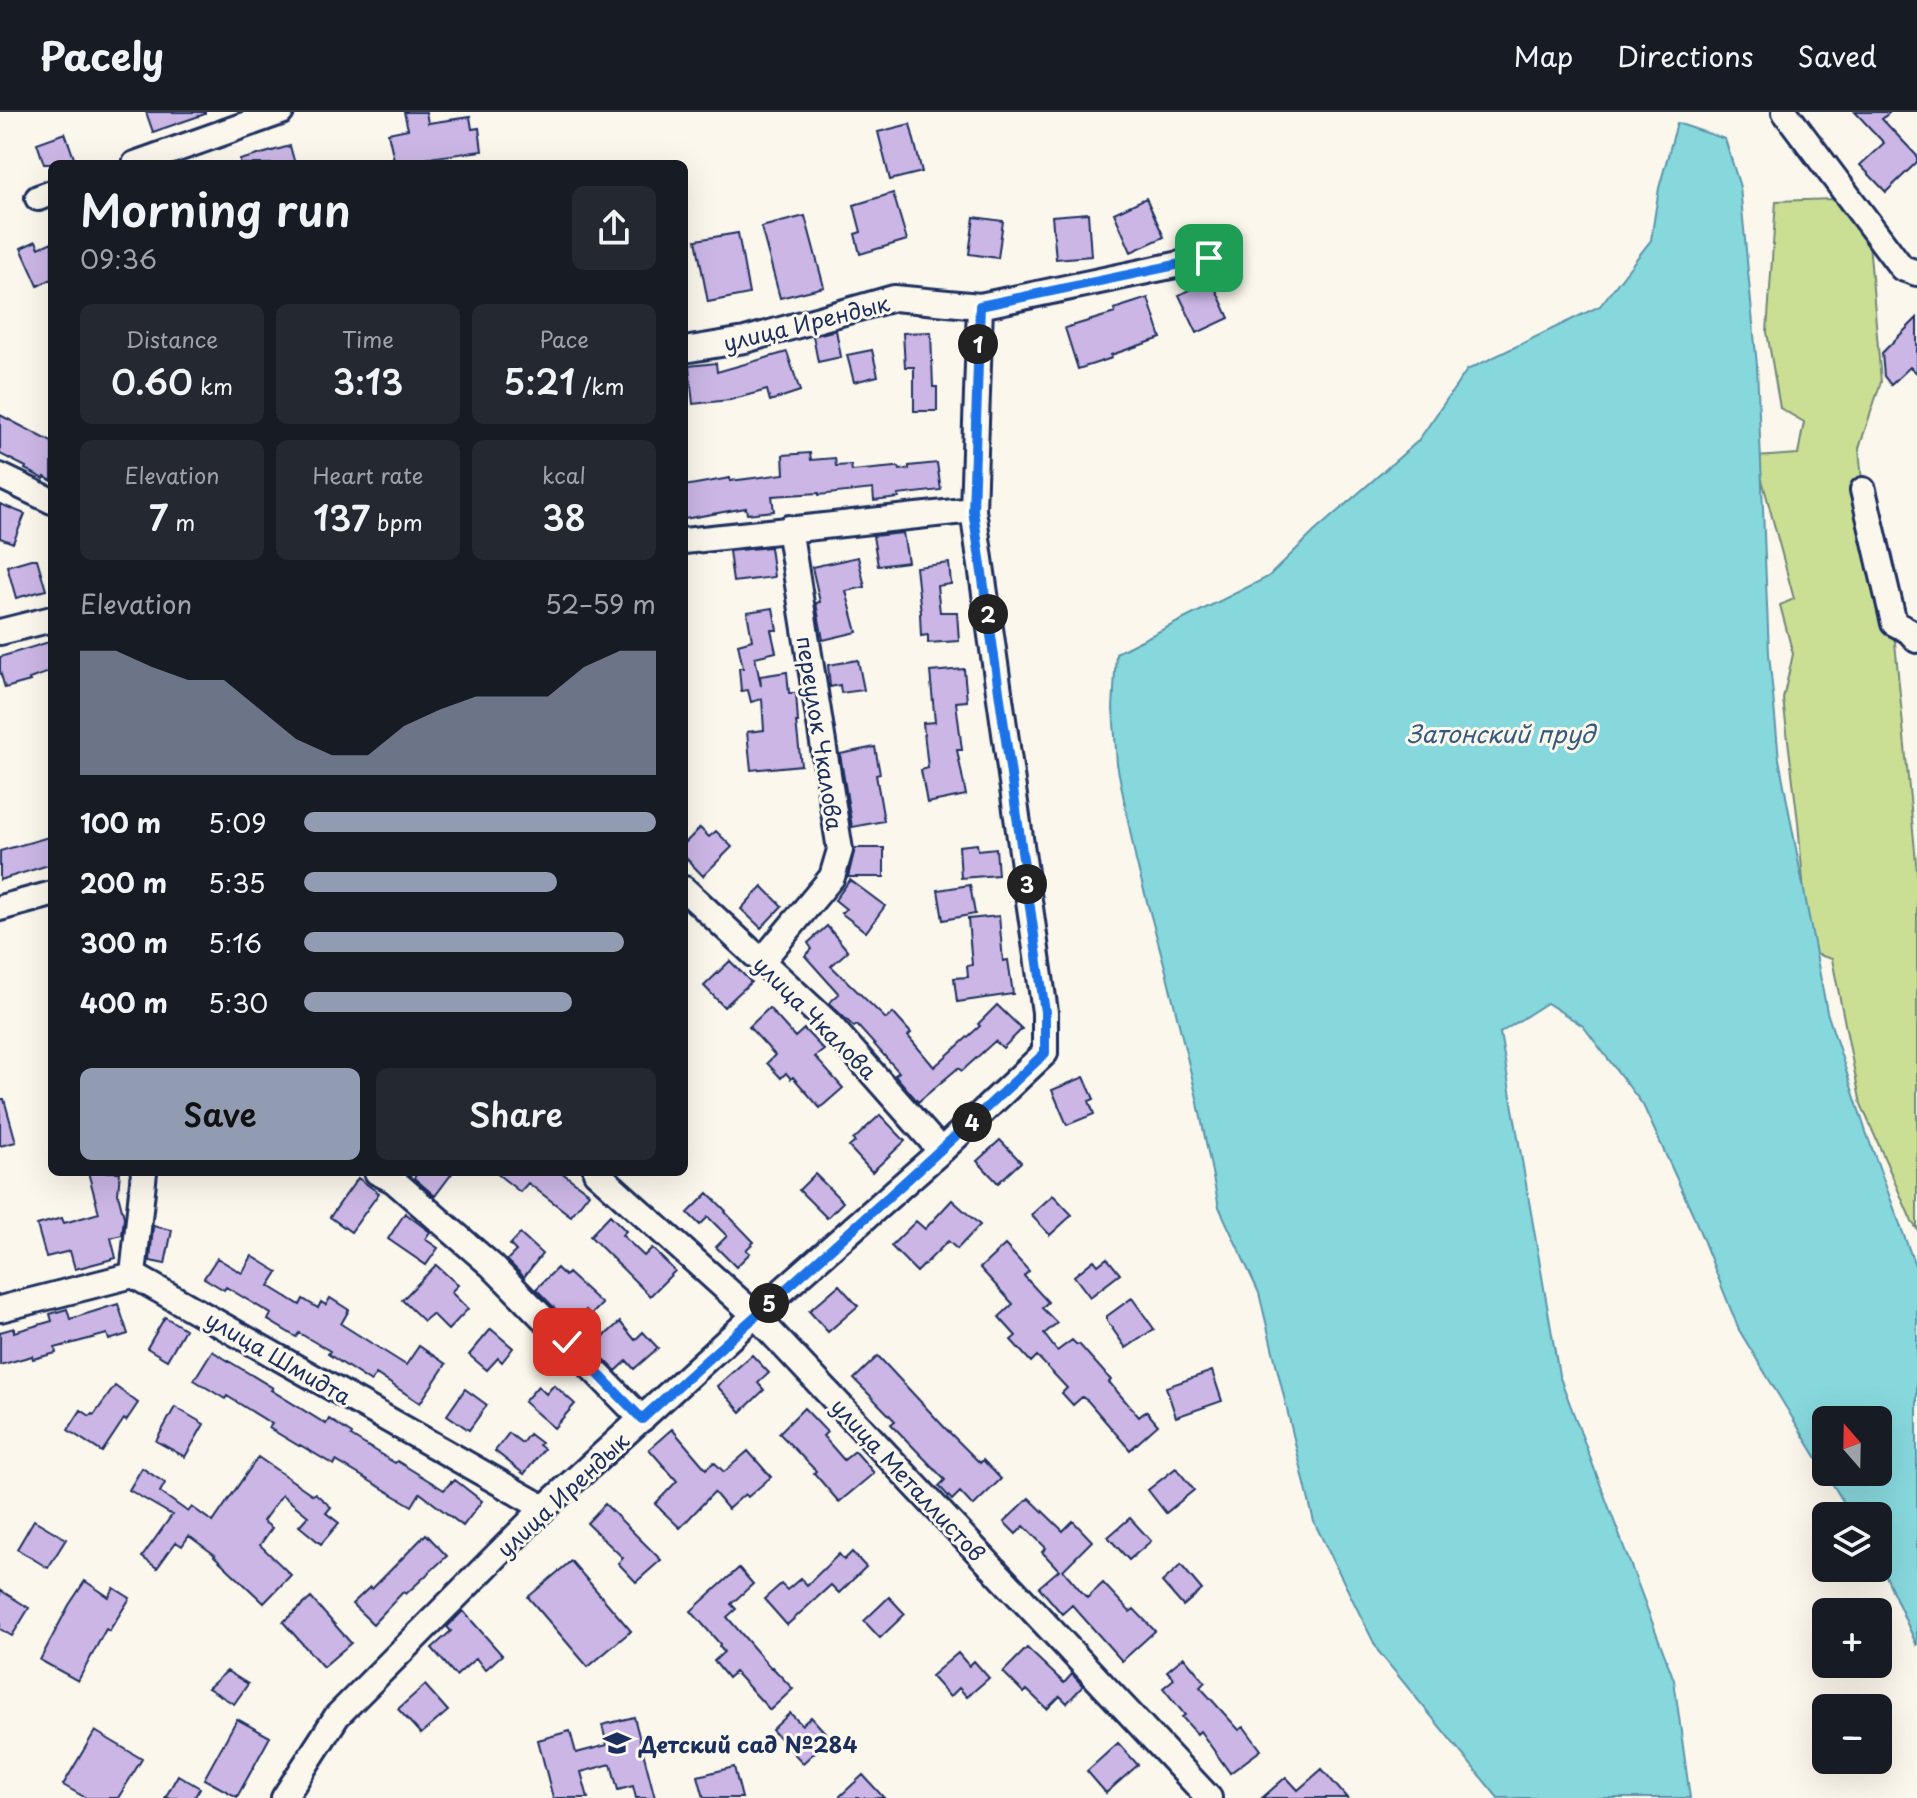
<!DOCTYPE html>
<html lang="en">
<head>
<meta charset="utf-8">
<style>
  :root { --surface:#171b24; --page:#242831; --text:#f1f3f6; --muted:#9ea1a6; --line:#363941; --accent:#919bb2 }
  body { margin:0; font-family:"Playpen Sans",sans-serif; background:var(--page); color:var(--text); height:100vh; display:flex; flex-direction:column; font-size:30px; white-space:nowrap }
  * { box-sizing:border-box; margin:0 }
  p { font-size:26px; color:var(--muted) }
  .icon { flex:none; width:44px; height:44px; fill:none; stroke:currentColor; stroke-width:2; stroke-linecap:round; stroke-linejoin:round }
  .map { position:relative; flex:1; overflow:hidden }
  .panel { position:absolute; left:48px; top:48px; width:640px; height:1016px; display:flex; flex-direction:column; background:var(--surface); border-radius:12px; box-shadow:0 8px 32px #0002 }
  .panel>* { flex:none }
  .needle { width:52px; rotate:340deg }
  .tools { position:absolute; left:1812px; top:1294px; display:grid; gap:16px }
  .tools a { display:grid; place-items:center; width:80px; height:80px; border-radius:12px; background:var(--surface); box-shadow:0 8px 32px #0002; font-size:40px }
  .pin { position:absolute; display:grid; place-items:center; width:68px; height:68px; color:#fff; margin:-34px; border-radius:16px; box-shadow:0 4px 12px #0006 }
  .km { position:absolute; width:40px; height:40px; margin:-20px; border-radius:50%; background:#222; color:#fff; font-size:22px; line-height:40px; text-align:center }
  .round { display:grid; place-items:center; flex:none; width:84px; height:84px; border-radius:12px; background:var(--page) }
  .head { display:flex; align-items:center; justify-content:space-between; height:136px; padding:0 32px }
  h1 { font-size:44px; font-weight:600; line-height:60px }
  .figures { display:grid; grid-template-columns:repeat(3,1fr); gap:12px; height:136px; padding:8px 32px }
  .figures div { display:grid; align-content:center; border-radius:12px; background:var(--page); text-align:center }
  .figures b { font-size:34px; font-weight:600 }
  .figures small { font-size:22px; font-weight:400 }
  .figures p { font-size:22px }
  .chart { height:224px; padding:16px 32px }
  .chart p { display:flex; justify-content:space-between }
  .chart svg { width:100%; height:144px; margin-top:8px; fill:var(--accent); opacity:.7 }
  .button { display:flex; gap:16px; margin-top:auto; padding:16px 32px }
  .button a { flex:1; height:92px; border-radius:12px; background:var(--accent); color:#111; font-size:32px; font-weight:600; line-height:92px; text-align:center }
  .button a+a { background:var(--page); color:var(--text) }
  ul { padding:0 32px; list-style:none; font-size:26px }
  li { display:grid; grid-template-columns:128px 96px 1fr; align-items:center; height:60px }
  li i { height:20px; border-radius:10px; background:var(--accent) }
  header { display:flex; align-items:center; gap:48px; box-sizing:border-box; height:112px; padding:0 40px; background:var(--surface); border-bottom:2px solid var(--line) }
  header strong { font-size:38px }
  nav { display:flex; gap:44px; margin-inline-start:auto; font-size:28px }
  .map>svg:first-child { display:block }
</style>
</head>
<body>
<header>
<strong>Pacely</strong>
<nav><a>Map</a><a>Directions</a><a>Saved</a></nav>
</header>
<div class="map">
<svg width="1917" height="1686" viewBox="0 0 1917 1686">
  <rect width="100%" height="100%" fill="#fbf7ec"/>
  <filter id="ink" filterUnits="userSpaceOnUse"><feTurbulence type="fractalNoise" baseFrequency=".0125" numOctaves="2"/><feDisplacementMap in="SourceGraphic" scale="16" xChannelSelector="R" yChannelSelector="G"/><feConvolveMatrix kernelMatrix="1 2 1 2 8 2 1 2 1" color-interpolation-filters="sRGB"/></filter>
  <g filter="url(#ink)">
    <path fill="#cadf94" stroke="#728779" stroke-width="2" d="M1834,87L1867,107L1881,270L1859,336L1871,468L1892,499L1917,760V1117L1912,1110L1861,992L1832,847L1809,840L1798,710L1783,587L1793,542L1780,493L1794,487L1756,345L1798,342L1804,310L1780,296L1767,220L1776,89Z"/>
    <path fill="#86d8dd" stroke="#5b94aa" stroke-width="2" fill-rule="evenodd" d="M1677,11L1725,27L1740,75L1757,254L1769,541L1779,647L1827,900L1866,1020L1917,1159V1534L1878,1446V1404H1852L1739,1218L1692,1100L1643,993L1583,914L1547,891L1500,921L1559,1263L1674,1568L1690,1686H1498L1378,1539L1314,1410L1259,1181L1219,1095L1197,986L1166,859L1136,749L1117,652L1113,597L1116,541L1268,465L1314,420L1418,329L1467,258L1600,194L1651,128L1659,76ZM1826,1308H1878V1360H1826Z"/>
    <path fill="#cbb6e5" stroke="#1b2f5e" stroke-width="2" d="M146,0H205V2L153,20Z
      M404,0H426L428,11L470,5L472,17L479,16L482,39L428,46L429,52H395L388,21L408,17Z
      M1855,0H1890L1882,7L1917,44V50L1886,80L1860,53L1884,31Z
      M910,12L922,60L890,68L878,20Z
      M65,21L75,49L67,52H44L37,31Z
      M290,34L295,52H240V48Z
      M893,81L907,128L860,142L855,122L861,120L854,93Z
      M1146,86L1164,125L1131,140L1114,101Z
      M1088,101L1091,144L1056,147L1052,104Z
      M805,104L824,175L780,186L761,115Z
      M974,105L1003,109L998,146L969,142Z
      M738,121L749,182L708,190L696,128Z
      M36,129L39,136L52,130V167L38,174L21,136Z
      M1211,167L1229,206L1197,221L1179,183Z
      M1148,186L1161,226L1111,243L1112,246L1078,257L1065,216L1115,201L1114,197Z
      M1917,206V261L1910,255L1891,273L1884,264L1882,241Z
      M836,218L841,245L818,250L813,224Z
      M931,220L933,275H937V299H914V255H905L903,221Z
      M872,238L878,264L854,270L847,243Z
      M787,240L800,279L770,289L767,278L730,288L693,292L689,254L716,251L717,260Z
      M0,303L52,330V369L45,365L44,367L25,357L26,355L0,342Z
      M810,341L811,348L835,346L836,354L851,353L852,359L895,355H899L900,358L909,357V354L937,351L941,378L898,383L899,386L874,389L873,377L819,383V381L772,384L774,399L747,402L746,396L684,407V374L730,366V369L784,362L783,343Z
      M0,392L25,402L13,431L0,426Z
      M903,421L908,450L878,454L873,424Z
      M770,435L774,465L733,470L729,439Z
      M858,445L865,475L846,479L857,520L823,528L816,491L820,490L812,455Z
      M31,447H37L46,478L16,486L7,454Z
      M949,451L951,472L937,474L940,500H957L959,529L928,531V523L921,524L920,502L921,501L916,455Z
      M773,496L777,518H771L776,540L755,545L761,574L760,564L787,560L789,581H796L798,610H796L801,653L751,658L747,620L764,618L762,587L751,590L748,578L741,579L739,556H743L738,532L752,528L747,500Z
      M52,529V559L29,567L30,569L5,576L0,559V545Z
      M858,548L864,578L841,581L840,573L830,575L828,553Z
      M964,557L967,589L956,590L962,638H957L966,683L927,691L921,658L928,656L923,611L935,610L930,560Z
      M875,635L880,662L876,663L884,709L852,715L840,642Z
      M700,716L709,725L716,719L732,735L703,764L684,744V732Z
      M52,724V752L0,768V739Z
      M977,732L978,738L996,736L998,763L961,766L959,734Z
      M855,736H884V765H848Z
      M850,768L885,794L866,820L841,801L846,797L835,788Z
      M970,773L975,802L943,808L938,778Z
      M762,774L782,794L761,816L741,797Z
      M999,804L1003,849L1008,848L1013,882L957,890L954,866L968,865L967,854L972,853L968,807Z
      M827,814L848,839L831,854L886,907L893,901L911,921L908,924L934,955L980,914L978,912L997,893L1022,917L1003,936L995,929L962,959L958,956L918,990L895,963L899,960L857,913L854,915L829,891L839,882L805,844L812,837L808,831Z
      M730,849L751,870L724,895L704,874Z
      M769,896L795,925L804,917L824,938L815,945L843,976L820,996L793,965L791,967L786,961L781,966L767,951L775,943L749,915Z
      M1084,965L1094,987L1089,989L1094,1002L1067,1013L1052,978Z
      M0,987H4L16,1030L0,1034Z
      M880,1003L905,1029L872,1060L849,1035L855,1030L853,1028Z
      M1000,1028L1021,1050L998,1071L977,1049Z
      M88,1060H120L118,1082L124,1105L122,1123L111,1126L116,1146L75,1157L70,1139L46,1145L37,1113L62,1106L64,1111L99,1101Z
      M418,1060H453L435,1084L414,1066Z
      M495,1060H561L589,1081L571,1104L528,1071L520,1080Z
      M815,1062L843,1090L827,1106L799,1078Z
      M358,1066L379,1081L351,1120L330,1105Z
      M708,1081L726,1099L725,1100L754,1130L746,1138L750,1141L736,1155L716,1135L727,1124L708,1105L700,1113L688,1101Z
      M1053,1083L1072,1103L1050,1123L1031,1103Z
      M952,1088L980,1113L957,1137L948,1129L917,1160L891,1134L916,1109L925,1117Z
      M405,1101L430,1120L425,1127L438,1136L426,1153L388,1127Z
      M610,1103L626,1119L622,1123L644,1144L652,1136L675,1159L650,1184L590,1124Z
      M153,1114L172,1118L165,1152L150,1149Z
      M520,1122L542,1142L524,1165L507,1148L516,1139L510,1133Z
      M1005,1133L1029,1159L1024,1164L1048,1190L1042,1196L1057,1211L1044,1222L1057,1239L1072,1228L1077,1233L1079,1232L1111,1268L1109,1270L1139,1305L1146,1299L1158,1313L1130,1338L1088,1289L1082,1285L1073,1293L1062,1281L1067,1276L1037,1244L1031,1250L1011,1228L1016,1224L999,1205L1013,1192L980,1156Z
      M252,1144L278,1160L269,1174L300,1193L303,1187L318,1196L321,1190L326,1193L330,1186L349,1198L341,1212L406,1253L419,1234L446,1252L420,1291L376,1262L371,1270L328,1242L330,1239L299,1221L296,1225L268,1208L271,1202L226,1175L224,1178L204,1166L217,1146L242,1161Z
      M1107,1146L1120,1162L1090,1185L1074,1164L1094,1148L1098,1153Z
      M436,1153L458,1173L451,1180L468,1197L448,1218L432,1202L424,1209L402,1188Z
      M557,1156L565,1164L568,1161L602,1192L591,1203L586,1198L572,1214L536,1177Z
      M839,1173L858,1194L828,1220L809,1199Z
      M1132,1186L1154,1217L1126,1236L1107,1209V1204Z
      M118,1192L128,1222L109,1228L107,1222L55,1236L56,1241L33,1247L32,1244L0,1253V1220L14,1216V1220L52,1209L50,1202L67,1197L70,1207Z
      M165,1205L185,1217L167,1248L147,1236Z
      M620,1210L635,1228L643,1220L658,1236L634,1257L627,1249L616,1259L592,1235Z
      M491,1217L513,1236L502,1250L498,1246L487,1258L469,1243Z
      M212,1239L273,1276L271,1278L326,1312L329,1307L352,1322L351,1324L395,1351L397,1349L444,1378L451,1370L452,1371L455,1368L482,1389L463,1414L420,1381L412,1394L336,1349L334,1353L300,1333L299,1334L269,1316L272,1312L227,1284L225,1287L194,1268Z
      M752,1243L769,1261L758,1271L764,1278L741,1300L717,1274Z
      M878,1244L945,1316L980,1351L983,1348L1001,1367L973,1394L960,1380L952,1388L939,1374L945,1368L891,1312L895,1309L854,1267Z
      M1212,1259L1222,1289L1176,1305L1166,1275Z
      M554,1273L575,1292L554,1316L524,1290L538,1274L546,1282Z
      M115,1274L138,1291L126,1309L124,1307L102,1340L68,1318L81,1298L90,1304L92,1302L94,1303Z
      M465,1277L487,1293L469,1318L447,1303Z
      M175,1295L204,1312L185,1345L156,1329Z
      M804,1296L827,1320L823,1324L844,1348L855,1339L874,1361L839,1390L814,1361L816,1359L779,1321Z
      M672,1317L706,1357L714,1350L724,1360L748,1339L771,1365L748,1385L745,1382L728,1397L714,1380L680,1416L655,1392L677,1369L649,1337Z
      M509,1321L522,1331L529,1322L541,1331L539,1333L544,1337L524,1362L495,1339Z
      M258,1345L313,1383L315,1381L331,1395L326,1401L339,1411L321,1432L299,1414L308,1404L282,1383L263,1409L272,1416L260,1433L291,1463L264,1491L214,1444L215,1443L189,1424L182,1434L176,1430L157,1456L142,1445L172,1403L129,1378L142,1356L165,1371L160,1380L188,1400L192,1395L213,1410Z
      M1176,1356L1194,1378L1166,1401L1148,1378Z
      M1029,1386L1063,1419L1073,1409L1092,1429L1063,1458L1087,1486L1103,1471L1130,1500L1134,1497L1155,1519L1122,1549L1072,1493L1062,1502L1039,1475L1059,1458L1042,1440L1046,1436L1024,1414L1016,1422L1004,1410Z
      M605,1392L661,1448L636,1470L618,1451L623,1446L587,1411Z
      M1130,1406L1151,1429L1129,1448L1108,1425Z
      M34,1408L66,1427L48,1456L17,1437Z
      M426,1422L447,1444L406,1482L403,1480L373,1512L352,1492L370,1475L372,1477Z
      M852,1440L866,1455L839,1481L831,1473L787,1513L764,1487L781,1472L787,1478L801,1466L807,1473L839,1442L844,1448Z
      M571,1449L631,1519L588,1555L528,1485Z
      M1181,1453L1202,1478L1183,1494L1162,1470Z
      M739,1456L753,1472L731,1492L736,1497L727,1505L771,1556L772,1555L793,1577L770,1598L735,1560L728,1566L714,1549L724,1540L719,1534L720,1532L691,1499Z
      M85,1469L109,1485L114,1476L130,1486L109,1519L106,1517L78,1569L40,1548L69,1493Z
      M0,1478L29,1496L12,1524L0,1517Z
      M889,1485L905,1502L880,1526L864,1509Z
      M311,1486L351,1531L323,1555L283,1510Z
      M463,1499L502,1543L485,1558L476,1546L456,1564L432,1536L451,1519L447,1515Z
      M1027,1536L1064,1571L1072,1562L1083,1574L1067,1591L1060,1584L1047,1597L1027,1578L1024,1581L1003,1560Z
      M958,1541L969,1554L974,1549L989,1566L967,1585L959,1576L950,1585L931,1564Z
      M1184,1545L1205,1570L1200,1575L1239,1618L1244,1615L1261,1638L1230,1661L1200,1619L1197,1622L1182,1605L1185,1603L1163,1576L1174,1567L1167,1559Z
      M227,1559L248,1572L234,1592L208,1576Z
      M425,1573L448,1599L421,1622L398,1597Z
      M790,1601L802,1613L811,1605L830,1626L803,1651L772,1618Z
      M634,1605L655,1686H636L633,1674L618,1678L611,1652L581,1660L588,1686H553L538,1628L570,1619L576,1641L607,1633L602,1613Z
      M237,1607L270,1625L237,1685L204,1667Z
      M95,1619L142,1647L118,1686H86L63,1673Z
      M1118,1631L1138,1653L1106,1681L1087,1659Z
      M734,1655L742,1686H704L698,1664Z
      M1322,1657L1347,1686H1262L1286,1665L1298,1678Z
      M178,1663L200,1676L194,1686H165Z
      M863,1663L884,1686H838Z"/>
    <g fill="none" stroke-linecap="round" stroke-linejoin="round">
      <g stroke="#1b2f5e" stroke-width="30">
        <path id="minor" d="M1785,0L1902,156L1917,161
          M135,52L281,0
          M38,86L52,81
          M980,194L1209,146
          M0,364L52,389
          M1863,378L1894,511L1909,519L1917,528
          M684,429L973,398
          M0,520L52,507
          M684,777L828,911L941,1039
          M0,796L52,782
          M762,849L832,765L840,738L789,416
          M377,1060L393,1068L492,1154L642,1307
          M596,1060L755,1203L1209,1686
          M133,1163L144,1060
          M0,1197L133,1163L544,1396
          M284,1686L337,1604L544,1396L755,1203L941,1039L1045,941V900L973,398L980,194L894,186L745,228L684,238"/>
      </g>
      <use href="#minor" stroke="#fbf7ec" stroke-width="24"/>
    </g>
  </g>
  <g fill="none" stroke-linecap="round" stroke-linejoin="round" filter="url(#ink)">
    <g stroke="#fff" stroke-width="16">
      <path id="route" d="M567,1230L642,1307C776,1184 913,1066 1045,941V900L973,398L980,194L1209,146"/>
    </g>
    <use href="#route" stroke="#1a73e8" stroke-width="10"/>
  </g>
  <defs>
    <g id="school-bare" transform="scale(2.16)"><path d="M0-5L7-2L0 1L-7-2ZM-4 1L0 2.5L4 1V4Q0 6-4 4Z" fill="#1b2f5e" stroke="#fbf7ec" stroke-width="2.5" paint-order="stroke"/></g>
  </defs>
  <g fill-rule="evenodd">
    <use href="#school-bare" x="617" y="1631"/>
  </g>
  <g text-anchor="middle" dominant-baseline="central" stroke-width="6" stroke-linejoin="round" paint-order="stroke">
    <g font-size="22" fill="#1b2f5e" stroke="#fbf7ec">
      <text transform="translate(806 210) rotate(-14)">улица Ирендык</text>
      <text transform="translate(821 621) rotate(81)">переулок Чкалова</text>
      <text transform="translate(816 905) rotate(45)">улица Чкалова</text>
      <text transform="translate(279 1245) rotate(30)">улица Шмидта</text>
      <text transform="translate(909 1367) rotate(47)">улица Металлистов</text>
      <text transform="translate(562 1382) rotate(-43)">улица Ирендык</text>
    </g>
    <g font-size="22" font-weight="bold" fill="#1b2f5e" stroke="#fbf7ec" text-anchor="start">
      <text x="639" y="1631">Детский сад №284</text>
    </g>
    <g font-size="24" font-style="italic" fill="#36597e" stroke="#fbf7ec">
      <text x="1501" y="621">Затонский пруд</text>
    </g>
  </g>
</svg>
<div class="tools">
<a><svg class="needle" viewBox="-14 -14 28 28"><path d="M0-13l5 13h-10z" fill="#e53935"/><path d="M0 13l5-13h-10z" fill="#9ea1a6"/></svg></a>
<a><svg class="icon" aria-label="layers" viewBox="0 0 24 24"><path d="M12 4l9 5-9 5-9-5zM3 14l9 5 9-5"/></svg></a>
<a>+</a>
<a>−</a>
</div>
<div class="pin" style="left:1209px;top:146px;background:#1e9e55"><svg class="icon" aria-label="arrive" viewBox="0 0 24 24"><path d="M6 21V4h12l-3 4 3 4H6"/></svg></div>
<div class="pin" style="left:567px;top:1230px;background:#d93025"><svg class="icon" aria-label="check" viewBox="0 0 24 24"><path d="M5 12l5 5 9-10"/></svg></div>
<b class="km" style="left:978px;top:232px">1</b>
<b class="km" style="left:988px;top:502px">2</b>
<b class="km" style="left:1027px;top:772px">3</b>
<b class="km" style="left:972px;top:1010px">4</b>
<b class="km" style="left:769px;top:1191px">5</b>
<section class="panel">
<div class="head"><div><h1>Morning run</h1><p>09:36</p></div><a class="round"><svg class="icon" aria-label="share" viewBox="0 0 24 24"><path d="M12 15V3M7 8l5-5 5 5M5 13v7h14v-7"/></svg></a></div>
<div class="figures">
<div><p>Distance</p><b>0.60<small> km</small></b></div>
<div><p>Time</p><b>3:13</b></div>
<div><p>Pace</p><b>5:21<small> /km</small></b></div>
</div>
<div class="figures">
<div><p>Elevation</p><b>7<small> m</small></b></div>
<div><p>Heart rate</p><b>137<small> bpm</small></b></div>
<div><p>kcal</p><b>38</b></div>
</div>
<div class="chart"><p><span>Elevation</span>52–59 m</p>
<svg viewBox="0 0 160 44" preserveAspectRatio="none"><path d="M0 44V6L10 6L20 11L30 15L40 15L50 24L60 33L70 38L80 38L90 29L100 24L110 20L120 20L130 20L140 11L150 6L160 6V44z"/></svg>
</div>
<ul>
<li><b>100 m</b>5:09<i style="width:100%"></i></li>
<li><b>200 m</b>5:35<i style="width:72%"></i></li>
<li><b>300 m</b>5:16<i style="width:91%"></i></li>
<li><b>400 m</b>5:30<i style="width:76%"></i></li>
</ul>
<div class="button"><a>Save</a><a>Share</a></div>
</section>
</div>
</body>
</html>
